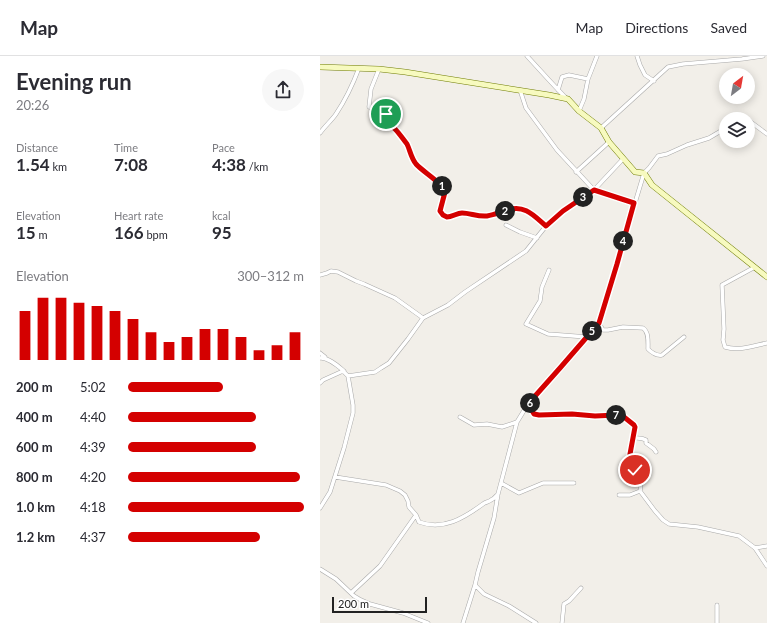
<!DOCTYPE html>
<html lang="en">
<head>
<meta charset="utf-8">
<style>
  :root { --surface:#fff; --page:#f7f7f7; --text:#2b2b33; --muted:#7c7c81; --line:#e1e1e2; --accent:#d40000 }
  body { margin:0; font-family:Lato,sans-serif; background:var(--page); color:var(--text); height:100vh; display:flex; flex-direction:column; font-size:15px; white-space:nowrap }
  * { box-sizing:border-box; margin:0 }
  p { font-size:13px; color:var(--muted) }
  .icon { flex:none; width:22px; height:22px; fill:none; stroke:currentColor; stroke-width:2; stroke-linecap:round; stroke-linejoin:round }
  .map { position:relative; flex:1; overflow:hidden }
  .panel { display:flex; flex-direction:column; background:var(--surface); width:320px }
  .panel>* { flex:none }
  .needle { width:26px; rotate:31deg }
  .fabs { position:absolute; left:399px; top:12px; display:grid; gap:8px }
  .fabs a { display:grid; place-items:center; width:36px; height:36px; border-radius:50%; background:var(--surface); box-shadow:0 2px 10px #0003; font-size:20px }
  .scale { position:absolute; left:12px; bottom:10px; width:95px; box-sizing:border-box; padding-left:4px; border:2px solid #222; border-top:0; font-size:11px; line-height:14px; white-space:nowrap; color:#222; -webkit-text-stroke:3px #fff; paint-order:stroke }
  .pin { position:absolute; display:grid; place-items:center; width:34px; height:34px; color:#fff; margin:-17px; border:2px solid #fff; border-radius:50%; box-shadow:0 1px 4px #0007 }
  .km { position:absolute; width:20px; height:20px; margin:-10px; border-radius:50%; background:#222; color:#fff; font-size:11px; line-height:20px; text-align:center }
  .round { display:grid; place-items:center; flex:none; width:42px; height:42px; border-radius:21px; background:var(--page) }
  .overview { display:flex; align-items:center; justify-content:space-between; height:68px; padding:0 16px }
  h1 { font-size:22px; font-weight:700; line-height:30px }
  .metrics { display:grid; grid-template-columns:repeat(3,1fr); gap:6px; height:68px; padding:4px 16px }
  .metrics div { display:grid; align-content:center }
  .metrics b { font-size:17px; font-weight:700 }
  .metrics small { font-size:11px; font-weight:400 }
  .metrics p { font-size:11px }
  .chart { height:112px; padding:8px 16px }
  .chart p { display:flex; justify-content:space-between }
  .chart svg { width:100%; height:72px; margin-top:4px; stroke:var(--accent); stroke-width:6 }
  ul { padding:0 16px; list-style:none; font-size:13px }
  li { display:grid; grid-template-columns:64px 48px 1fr; align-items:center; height:30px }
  li i { height:10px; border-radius:5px; background:var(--accent) }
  header { display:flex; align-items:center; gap:24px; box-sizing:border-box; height:56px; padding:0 20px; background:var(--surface); border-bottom:1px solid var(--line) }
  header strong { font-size:19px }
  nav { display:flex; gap:22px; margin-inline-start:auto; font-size:14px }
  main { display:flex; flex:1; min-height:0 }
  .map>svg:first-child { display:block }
</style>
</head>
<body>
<header>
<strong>Map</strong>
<nav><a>Map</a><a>Directions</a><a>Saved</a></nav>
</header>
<main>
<section class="panel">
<div class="overview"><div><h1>Evening run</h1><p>20:26</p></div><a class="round"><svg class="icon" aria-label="share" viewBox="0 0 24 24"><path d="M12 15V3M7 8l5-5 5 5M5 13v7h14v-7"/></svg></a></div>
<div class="metrics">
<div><p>Distance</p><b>1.54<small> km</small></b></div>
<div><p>Time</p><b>7:08</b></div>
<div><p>Pace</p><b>4:38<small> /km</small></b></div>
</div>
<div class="metrics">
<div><p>Elevation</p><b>15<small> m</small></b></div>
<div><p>Heart rate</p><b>166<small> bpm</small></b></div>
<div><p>kcal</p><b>95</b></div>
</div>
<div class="chart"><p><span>Elevation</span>300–312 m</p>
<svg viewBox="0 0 160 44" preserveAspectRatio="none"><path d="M5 44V14M15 44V6M25 44V6M35 44V9M45 44V11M55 44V14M65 44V19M75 44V27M85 44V33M95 44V30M105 44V25M115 44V25M125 44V30M135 44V38M145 44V35M155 44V27"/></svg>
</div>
<ul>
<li><b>200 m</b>5:02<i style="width:54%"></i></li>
<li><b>400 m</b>4:40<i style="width:73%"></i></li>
<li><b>600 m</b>4:39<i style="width:73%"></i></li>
<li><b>800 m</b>4:20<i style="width:98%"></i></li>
<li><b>1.0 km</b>4:18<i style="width:100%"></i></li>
<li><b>1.2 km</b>4:37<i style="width:75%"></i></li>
</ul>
</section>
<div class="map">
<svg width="447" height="567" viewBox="0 0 447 567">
  <rect width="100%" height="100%" fill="#f2efe9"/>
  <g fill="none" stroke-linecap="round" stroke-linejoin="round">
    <g stroke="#a9a9a9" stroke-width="4.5">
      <path id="street" d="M207,0C220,14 233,29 247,43
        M317,0L320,9L325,19L334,25
        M59,13L51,33L49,51L66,57L68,62V67C70,70 73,71 75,73C79,77 83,83 87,88C90,94 91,102 96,108C103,116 123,127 125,136L120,152C121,157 123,159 127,161C132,161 137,157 142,157C150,157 158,161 167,160C174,159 181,156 188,154C205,148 215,161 226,170
        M200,34L206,52L237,94L274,134L314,147
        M238,34L242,21L249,19L268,23
        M259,55L264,43L268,23L277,0
        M428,64L447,78
        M281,72L348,11L363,8L422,3L443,0
        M0,77C5,70 12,64 16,58C26,43 33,28 39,12
        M256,116L289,86
        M186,169L200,176L217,182
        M435,211L402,229L404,273L403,284L405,291C419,295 433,290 447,287
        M229,214L222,231L220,245L206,268L228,278L267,281
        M0,219L7,217L11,215L18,216L36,225L44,228L75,242L103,262
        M279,267L283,274H288L303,271L323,272C329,276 328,286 328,293C332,297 336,300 342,299L364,281
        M0,297L5,301
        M0,302C8,301 18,310 24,315
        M0,327L3,324L23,315L28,320L55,316L61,312L69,307L88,283L103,262L128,249L145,236L206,195L226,170L243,155L274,134L303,103
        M208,348L214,358L219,359L252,358L275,360L297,359L304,361L314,369L315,375L313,382C318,382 321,381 326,384V387L334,393L336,396
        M140,361L154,369L167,368L182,371L197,366
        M313,382C311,389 310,395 311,402C313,413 323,423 320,435L335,455L343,464L349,468L378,471L419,480L435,492L447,510
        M15,421L66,429L80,435L85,439L88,445L89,451L96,459L99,466C123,475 144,462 163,448C165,446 169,446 171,444C174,443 176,440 178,438
        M181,427L199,437L223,427H254
        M299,439H310L320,435
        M0,452L10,436L24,392L33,357V349L28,320
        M435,492L447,490
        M0,513L16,523L34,540L39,543L50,548L83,557L108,567
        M155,529L164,538L189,550L216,567
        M31,537L60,510L96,459
        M143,567L155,529L158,516L174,462L178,438L197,366L208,348L241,313L279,267L324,117L329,112L338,100L347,98L367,89L389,82L406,72
        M242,567L244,548L249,545L261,532
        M397,567V549"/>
    </g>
    <g stroke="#707d05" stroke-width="6">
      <path id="secondary" d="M0,11L59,13L85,16L229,39L248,43L259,55L281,72L289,86L315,116L324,117L332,129L447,221"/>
    </g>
    <use href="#street" stroke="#fff" stroke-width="3.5"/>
    <use href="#secondary" stroke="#f7fabf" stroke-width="5"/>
  </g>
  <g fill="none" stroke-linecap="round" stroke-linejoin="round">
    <g stroke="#fff" stroke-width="8">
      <path id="route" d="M66,58L68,62V67C70,70 73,71 75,73C79,77 83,83 87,88C90,94 91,102 96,108C103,116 123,127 125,136L120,155L123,159L127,161C132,161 137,157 142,157C150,157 158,161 167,160C174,159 181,156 188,154C205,148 215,161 226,170L243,155L274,134L314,147L297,208L279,267L240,312L208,348L214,358L219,359L252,358L275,360L297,359L304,361L314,369L315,371L310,398L311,403L315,414"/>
    </g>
    <use href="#route" stroke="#d40000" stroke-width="5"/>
  </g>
</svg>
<div class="fabs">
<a><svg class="needle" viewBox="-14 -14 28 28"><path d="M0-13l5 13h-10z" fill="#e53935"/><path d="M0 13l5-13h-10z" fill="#7c7c81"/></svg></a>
<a><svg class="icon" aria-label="layers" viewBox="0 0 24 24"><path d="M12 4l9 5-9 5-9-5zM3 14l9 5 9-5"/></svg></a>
</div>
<div class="scale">200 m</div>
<div class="pin" style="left:66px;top:58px;background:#1e9e55"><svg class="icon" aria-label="arrive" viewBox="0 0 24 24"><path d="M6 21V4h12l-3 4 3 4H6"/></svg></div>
<div class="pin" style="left:315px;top:414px;background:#d93025"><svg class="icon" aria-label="check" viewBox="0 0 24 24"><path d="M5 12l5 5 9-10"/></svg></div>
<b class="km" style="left:122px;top:130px">1</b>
<b class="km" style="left:185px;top:155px">2</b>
<b class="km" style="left:263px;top:141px">3</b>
<b class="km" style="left:303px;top:185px">4</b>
<b class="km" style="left:272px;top:275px">5</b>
<b class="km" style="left:210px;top:347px">6</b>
<b class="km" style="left:296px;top:359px">7</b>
</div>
</main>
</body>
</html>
